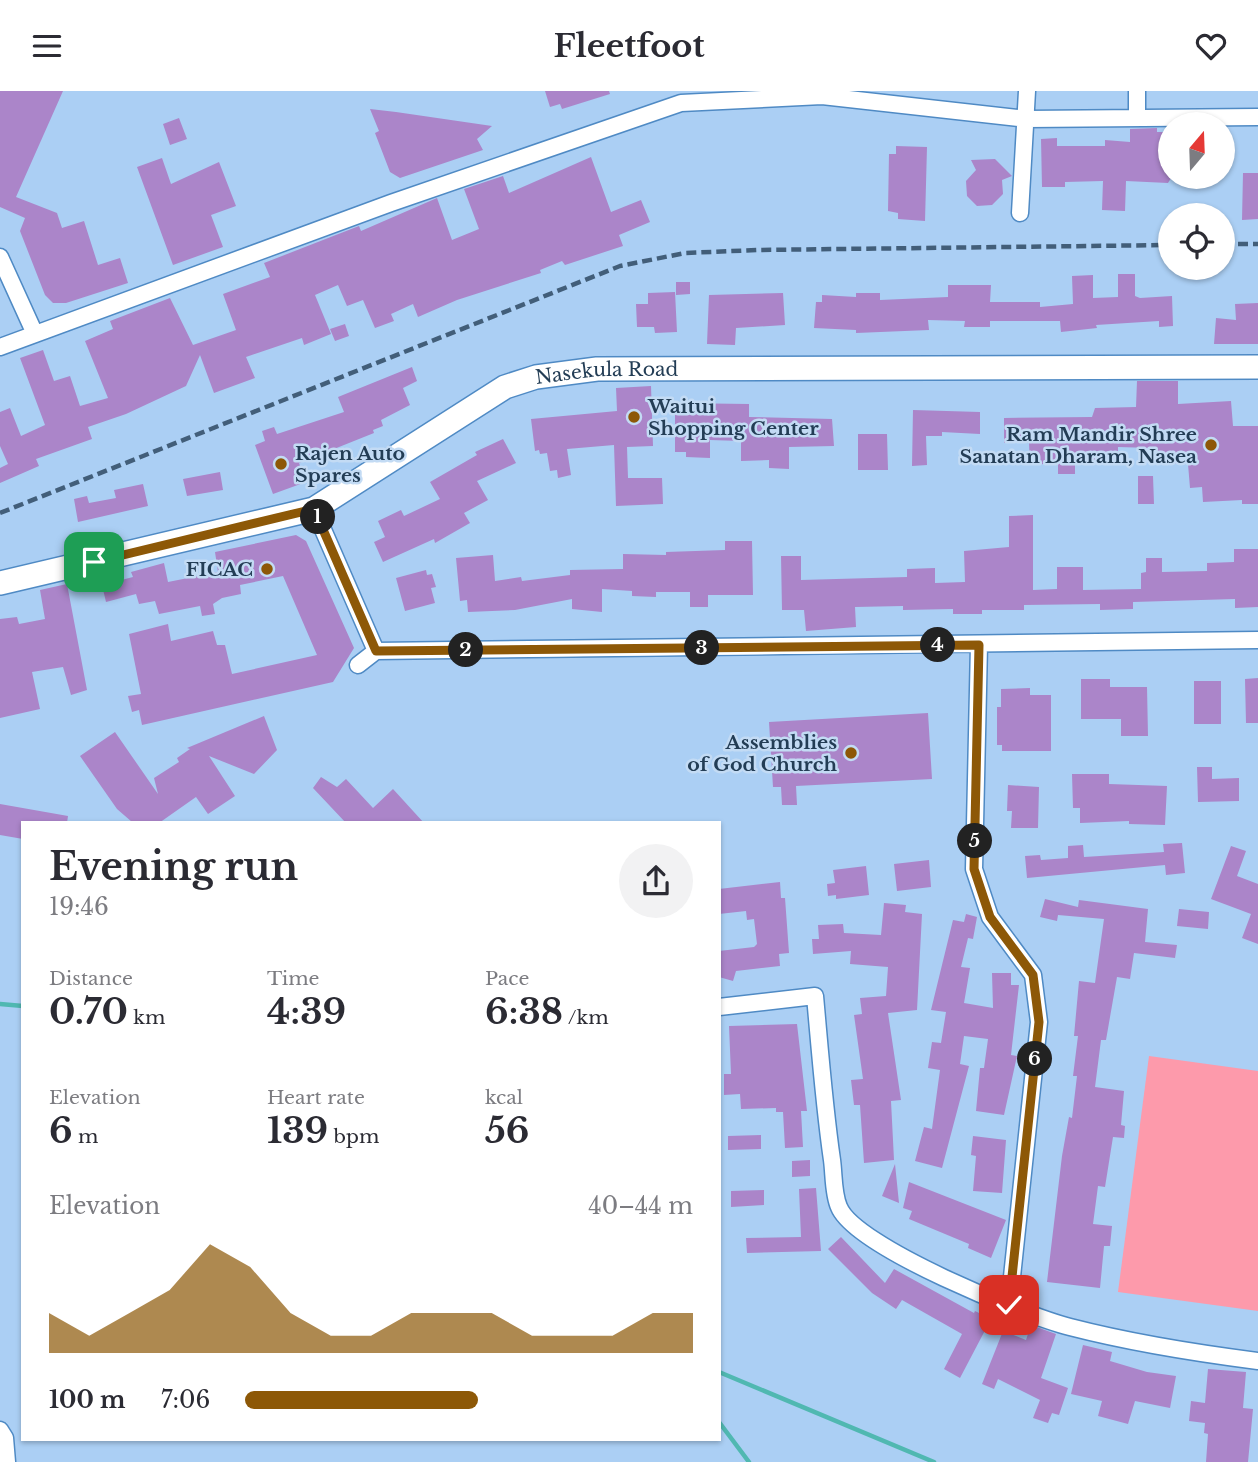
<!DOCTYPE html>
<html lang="en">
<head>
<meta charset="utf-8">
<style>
  :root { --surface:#fff; --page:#f2f2f3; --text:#2b2b33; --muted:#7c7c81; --accent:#8d5807 }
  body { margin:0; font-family:"Libre Baskerville",serif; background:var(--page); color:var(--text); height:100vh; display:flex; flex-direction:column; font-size:26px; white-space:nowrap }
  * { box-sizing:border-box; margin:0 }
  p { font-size:23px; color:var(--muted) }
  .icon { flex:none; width:38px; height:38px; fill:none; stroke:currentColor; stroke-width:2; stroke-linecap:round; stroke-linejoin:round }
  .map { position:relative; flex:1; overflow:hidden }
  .sheet { position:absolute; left:21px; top:730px; width:700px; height:620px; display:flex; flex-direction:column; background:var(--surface); border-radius:0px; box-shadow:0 2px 5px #0004 }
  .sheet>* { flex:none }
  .needle { width:46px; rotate:19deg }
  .fabs { position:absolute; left:1158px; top:21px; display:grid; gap:14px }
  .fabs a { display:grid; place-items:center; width:77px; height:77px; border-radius:50%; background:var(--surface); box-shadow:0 2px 5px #0004; font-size:35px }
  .pin { position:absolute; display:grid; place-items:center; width:60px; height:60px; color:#fff; margin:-30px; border-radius:14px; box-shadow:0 4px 10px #0006 }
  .km { position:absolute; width:35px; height:35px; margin:-18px; border-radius:50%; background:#222; color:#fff; font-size:19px; line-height:35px; text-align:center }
  .round { display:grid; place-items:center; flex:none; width:74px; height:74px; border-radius:37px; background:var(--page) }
  .head { display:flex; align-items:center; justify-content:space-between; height:119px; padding:0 28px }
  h1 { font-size:38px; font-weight:700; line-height:52px }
  .metrics { display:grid; grid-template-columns:repeat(3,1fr); gap:10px; height:119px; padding:7px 28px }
  .metrics div { display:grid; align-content:center }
  .metrics b { font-size:35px; font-weight:700 }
  .metrics small { font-size:19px; font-weight:400 }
  .metrics p { font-size:19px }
  .chart { height:196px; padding:14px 28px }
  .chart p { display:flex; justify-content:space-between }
  .chart svg { width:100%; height:126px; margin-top:7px; fill:var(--accent); opacity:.7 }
  ul { padding:0 28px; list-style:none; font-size:23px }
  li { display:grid; grid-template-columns:112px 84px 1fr; align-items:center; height:52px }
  li i { height:18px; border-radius:9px; background:var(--accent) }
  header { display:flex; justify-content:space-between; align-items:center; height:91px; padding:0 28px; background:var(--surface); font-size:32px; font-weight:700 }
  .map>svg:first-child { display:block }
</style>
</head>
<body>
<header><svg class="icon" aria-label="menu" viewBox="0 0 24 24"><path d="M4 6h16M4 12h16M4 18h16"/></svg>Fleetfoot<svg class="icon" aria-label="heart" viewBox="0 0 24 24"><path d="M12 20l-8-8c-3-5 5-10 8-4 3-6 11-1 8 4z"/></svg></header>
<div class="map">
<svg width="1258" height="1371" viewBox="0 0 1258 1371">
  <rect width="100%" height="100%" fill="#abcff4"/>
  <path fill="#fd9aab" d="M1149,965L1258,980V1220L1118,1201Z"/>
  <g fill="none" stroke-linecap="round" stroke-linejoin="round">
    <path stroke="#50b8b1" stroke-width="4.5" d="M0,913L23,915
      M719,1281L934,1371
      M719,1331L749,1371"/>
  </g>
  <path fill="#ab85c9" d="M0,0H63L16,106L57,122L62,137L84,130L98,174L120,167L128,192L66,212H53L45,204L20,140L25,127L0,116Z
    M545,0H609L610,3L562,18L560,13L550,16Z
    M370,18L396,21L492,35L477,48L483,59L400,87L390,81L375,42L379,40Z
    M179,27L187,48L170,54L163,33Z
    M1157,37V41H1170L1171,87L1168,92L1126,90L1125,120L1102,119L1103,90L1065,91V96H1042L1041,48L1057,47V55H1105V49L1130,51V38Z
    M896,55L927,56L925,130L898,128V122L888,120L889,63H896Z
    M591,66L611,121L641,109L650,131L619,144L623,155L565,174L562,170L540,179L541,182L457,209L418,226L413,213L391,223L394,230L375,237L363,209L347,215L338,194L315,204L331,243L304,254L302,247L246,266L255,287L214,302L200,264L186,295L126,323L88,336L92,348L36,368L39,375L0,392V377L8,373L0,355V321L10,317L21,345L45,334L20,267L43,259L54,290L70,285L80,315L108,307L85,250L113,238L110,230L170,207L193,254L236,239L223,203L270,186L264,172L359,135L361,140L437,107L452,149L479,138L464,98L503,85L509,102Z
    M162,67L171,93L219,71L236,115L211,124L223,156L173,174L137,76Z
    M995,68L1012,85L1002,89L1003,103L992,114L977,115L967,105L966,90L976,79L971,69Z
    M1243,82H1258V128L1242,129Z
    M1118,183H1135V205L1140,207L1172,205L1173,235L1159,236V230L1096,234L1097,237L1061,241L1060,230H990V236H964L965,230L928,229L929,239L856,242V239L814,237L816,211H822V204L856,206V202H880V209L948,206V194H991L990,211H1040V216L1073,213L1072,185L1093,184V207L1118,206Z
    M676,191H690V203L676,204Z
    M675,201L677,241L655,242L654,236H637L636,213H648V202Z
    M783,202L785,234L736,237L735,254L707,253L709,204Z
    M1258,212V253H1214L1216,227L1236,229L1235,213Z
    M345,233L349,245L335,250L330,238Z
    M412,276L417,290L403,297L410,314L381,329L383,335L373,339L374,342L299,372L306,391L273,403L255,354L265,350L262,340L274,336L277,343L344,321L338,306Z
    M1137,290H1178V313L1231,310L1233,335H1258V413H1242V409L1203,411L1202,396L1190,397L1188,373L1152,372V357L1118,356V369H1075V383H1058V372L1030,374L1029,352H1004V327L1092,326L1095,317L1136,316Z
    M651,295L653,355L627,356L628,387H662L663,413L616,415L614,354L567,358L571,384L558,387L557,379L550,380L547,362L540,363L539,359L535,360L531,328L617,320L616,297Z
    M675,312L749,313V326L832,328L834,355L789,356V378L769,377V369L741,370V350L710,349V367L686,366V361H675Z
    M913,319L980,321V343L942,341V345H926L927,374L912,375Z
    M858,343H887L888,379H858Z
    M503,348L516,372L477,390L488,409L464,422L470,432L435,452L434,448L383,471L374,451L385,446L378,430L401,419L404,425L440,408L430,391L477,364L475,361Z
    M220,381L223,399L187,405L183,388Z
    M1138,385H1153L1154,413H1138Z
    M143,393L148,415L78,431L74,408L87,405L89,412L116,407L114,399Z
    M1033,424V499L1057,498V476H1083V499L1141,498V482L1146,481V467H1162V481L1207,480V472L1234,471V458H1258V516L1235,517V508L1133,511V518L1100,519V513L1024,514V519H982V523H953V518L903,519V515L855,516L856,536L806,540L804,519H782L781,465H801V489L907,486V478L935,477V492L965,491L964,460L1009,456V425Z
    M296,444L306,450L354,557L333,591L142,634L139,619L132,621L128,605L141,603L129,543L168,533L171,550L213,540L217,554H225L232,583L317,564L283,485L240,494L241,503L222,507L213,513L215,523L202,525L200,515L159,523L155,510L139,513L136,503L106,511L102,494L133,486L131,481L164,472L168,491L218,481L215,461Z
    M725,450H752L753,504H708V516H690V501H656V506L632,505V500L602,498V521L572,518V508L515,519L468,521L467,509L460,510L456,467L493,464L495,490L521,486L522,490L570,484V479L623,478V463L666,464V461L725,459Z
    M426,479L427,484L432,483L436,496L431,497L435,512L405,520L396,487Z
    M67,493L87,599L71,604L63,576L32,581L40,618L0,627V528L17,526L19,533L45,528L40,499Z
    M1258,587V632H1246L1245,588Z
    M1081,588H1110V596H1147L1148,645H1121V628H1081Z
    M1194,590H1221V633H1194Z
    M1030,597V604H1051V660H1002V654H997V616H1001V598Z
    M928,622L932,688L796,695L797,714H782L781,696H773L769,631Z
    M264,625L277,659L254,683L209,665L235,705L208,723L196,706L159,732L132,731L117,718L80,665L115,641L158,703L154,687L179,671L177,667L190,658L187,657Z
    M1197,676H1212V688L1239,687V710L1198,711Z
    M1072,683H1109V693L1167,695L1165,734L1129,733V730L1080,732V717H1073Z
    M321,686L337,696L346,688L373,717L393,698L424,732H346L313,697Z
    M1008,694L1039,696L1038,737H1011L1012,720H1007Z
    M0,713L68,725L67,732H23V748L0,744Z
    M1182,752L1185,782L1166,784L1165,774L1027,787L1025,765L1040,764L1041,769L1068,767V755L1083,754L1084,766L1164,761L1163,753Z
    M1231,755L1246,760L1237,785L1258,793V853L1242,847L1251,823L1211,808Z
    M929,769L931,796L897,800L894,773Z
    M866,775L869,804L836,808V804L828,805L827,793L835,792L833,779Z
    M780,791L781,807H785L789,862L779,863L780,875L736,880L733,890L719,886V860L754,856L757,853L754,828L747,829L746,820L719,823V798Z
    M1045,808L1078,816L1079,809L1148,818L1145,851L1177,854L1175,867L1134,862L1130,888L1117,886L1106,949H1101L1095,996L1124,1000L1121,1034L1125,1035L1124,1047L1113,1046L1105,1096L1098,1095L1093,1133L1112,1135L1110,1155H1104L1100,1197L1047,1191L1062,1065L1069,1026L1072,1027L1077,985H1073L1078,945H1074L1079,890L1095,892L1104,828L1058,824L1057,830L1040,826Z
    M884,812L906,814L905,821L922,823L917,919L888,922L901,1009L891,1010L894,1069L864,1072L860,1014H854L851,989L863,988L854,924L862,923L860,907L886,905L888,876L850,873L851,860L813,863L812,848H819L818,834L843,833L844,842L881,844Z
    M1179,818L1209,821L1208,838L1177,835Z
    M966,823L977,826L973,848L968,847L961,876L970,877L964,912L993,917L992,882H1011V894H1019L1011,964L1017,965L1004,1024L976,1020L980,977H984L988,948L964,945L960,973L969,975L942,1077L915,1070L924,1036L932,1038L940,979L928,977L932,951L941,952L946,921L931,919L953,829L964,831Z
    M797,933L807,1020H801L803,1056L785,1057L783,1021H776V1017L741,1018L740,1003L724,1004V983H731L729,935Z
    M761,1044V1058L728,1059V1045Z
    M973,1045L1006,1049L1002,1102L973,1100L976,1065L971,1064Z
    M810,1069V1085L792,1086V1070Z
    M895,1073L899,1112L882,1105Z
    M909,1091L1006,1129L991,1167L968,1157L969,1153L909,1128L912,1120L903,1117Z
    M816,1097L821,1160L747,1162L746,1147L801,1146L799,1098Z
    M764,1099V1114L731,1116V1100Z
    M841,1146L885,1192L894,1178L974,1222L975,1220L991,1228L960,1287L944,1278L962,1243L902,1209L896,1218L872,1202L828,1158Z
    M1031,1234L1056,1243L1041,1287L1068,1297L1059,1324L1052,1322L1048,1332L1033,1327L1040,1309L998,1288L994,1298L982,1293L1003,1240L1026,1249Z
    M1083,1254L1112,1261L1110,1270L1147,1281L1176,1285L1170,1317L1135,1310L1128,1333L1098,1325L1102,1310L1071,1303Z
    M1208,1278L1246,1281L1243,1317L1253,1318L1248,1371H1206L1208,1343L1204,1342L1205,1332L1189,1330L1191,1310L1205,1312Z"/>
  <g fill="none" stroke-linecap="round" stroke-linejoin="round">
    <g stroke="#4f8ac4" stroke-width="19">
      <path id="street" d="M1137,0V26
        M1020,122L1027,0
        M0,166L35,243
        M0,256L391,112L681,12L822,5L1027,28L1258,26
        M314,418L376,560
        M979,554L974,778L990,826L1033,884L1039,931L1009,1214
        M358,574L376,560L1258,549
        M719,916L815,905C820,960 824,1014 832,1069C834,1083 833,1103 839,1116C855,1156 1026,1225 1070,1236C1132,1252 1195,1262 1258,1270
        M0,1339L5,1347L7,1371"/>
    </g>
    <g stroke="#4f8ac4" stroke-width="26">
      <g id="secondary">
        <path id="s1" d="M0,492L314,418L505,296L536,286L597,278L1258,276"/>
      </g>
    </g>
    <use href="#street" stroke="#fff" stroke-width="16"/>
    <use href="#secondary" stroke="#fff" stroke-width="23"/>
    <path stroke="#425e79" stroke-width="4.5" stroke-dasharray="10 5" stroke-linecap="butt" d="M1223,153H1258
      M0,422L620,175L685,162L757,159L1171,154"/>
  </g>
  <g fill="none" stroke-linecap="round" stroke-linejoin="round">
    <g stroke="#fff" stroke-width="14">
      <path id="route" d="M94,471L314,418L376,560L979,554L974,778L990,826L1033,884L1039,931L1009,1214"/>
    </g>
    <use href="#route" stroke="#8d5807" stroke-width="9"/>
  </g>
  <g fill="#8d5807" stroke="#c3dbf4" stroke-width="2.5">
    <circle cx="634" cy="326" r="7"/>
    <circle cx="1211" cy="354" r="7"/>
    <circle cx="281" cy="373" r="7"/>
    <circle cx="267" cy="478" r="7"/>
    <circle cx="851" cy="662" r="7"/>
  </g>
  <g text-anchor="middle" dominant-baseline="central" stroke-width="5" stroke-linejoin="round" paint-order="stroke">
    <g font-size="19" fill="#233d55" stroke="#c3dbf4">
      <text stroke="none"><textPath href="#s1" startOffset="653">Nasekula Road</textPath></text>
    </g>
    <g font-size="19" font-weight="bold" fill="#233d55" stroke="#c3dbf4" text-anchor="end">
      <text x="648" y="315" text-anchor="start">Waitui<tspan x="648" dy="22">Shopping Center</tspan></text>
      <text x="1197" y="343">Ram Mandir Shree<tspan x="1197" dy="22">Sanatan Dharam, Nasea</tspan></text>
      <text x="295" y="362" text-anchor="start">Rajen Auto<tspan x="295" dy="22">Spares</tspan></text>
      <text x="253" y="478">FICAC</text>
      <text x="837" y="651">Assemblies<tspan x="837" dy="22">of God Church</tspan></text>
    </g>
  </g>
</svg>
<div class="fabs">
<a><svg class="needle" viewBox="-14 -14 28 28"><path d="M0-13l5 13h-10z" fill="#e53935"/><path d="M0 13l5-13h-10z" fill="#7c7c81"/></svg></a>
<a><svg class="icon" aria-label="locate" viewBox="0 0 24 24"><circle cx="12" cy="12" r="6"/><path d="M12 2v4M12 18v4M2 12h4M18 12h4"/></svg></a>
</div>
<div class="pin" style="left:94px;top:471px;background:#1e9e55"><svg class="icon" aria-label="arrive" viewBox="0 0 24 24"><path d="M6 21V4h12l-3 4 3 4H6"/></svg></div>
<div class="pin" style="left:1009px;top:1214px;background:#d93025"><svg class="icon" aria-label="check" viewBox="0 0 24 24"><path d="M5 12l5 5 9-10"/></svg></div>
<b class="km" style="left:318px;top:426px">1</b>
<b class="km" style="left:466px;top:559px">2</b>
<b class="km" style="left:702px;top:557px">3</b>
<b class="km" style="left:938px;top:554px">4</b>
<b class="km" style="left:975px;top:750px">5</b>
<b class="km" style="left:1035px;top:968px">6</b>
<section class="sheet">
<div class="head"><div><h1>Evening run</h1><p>19:46</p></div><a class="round"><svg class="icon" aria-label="share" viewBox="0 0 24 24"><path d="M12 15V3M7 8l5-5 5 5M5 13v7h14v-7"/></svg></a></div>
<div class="metrics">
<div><p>Distance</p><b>0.70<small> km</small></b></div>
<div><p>Time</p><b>4:39</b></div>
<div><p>Pace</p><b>6:38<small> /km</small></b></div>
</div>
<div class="metrics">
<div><p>Elevation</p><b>6<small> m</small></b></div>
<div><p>Heart rate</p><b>139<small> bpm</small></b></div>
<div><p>kcal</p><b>56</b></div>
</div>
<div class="chart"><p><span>Elevation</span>40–44 m</p>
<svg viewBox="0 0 160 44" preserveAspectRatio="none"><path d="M0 44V30L10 38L20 30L30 22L40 6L50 14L60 30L70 38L80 38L90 30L100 30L110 30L120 38L130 38L140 38L150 30L160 30V44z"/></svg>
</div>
<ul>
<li><b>100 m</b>7:06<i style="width:52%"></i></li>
</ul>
</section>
</div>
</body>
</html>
